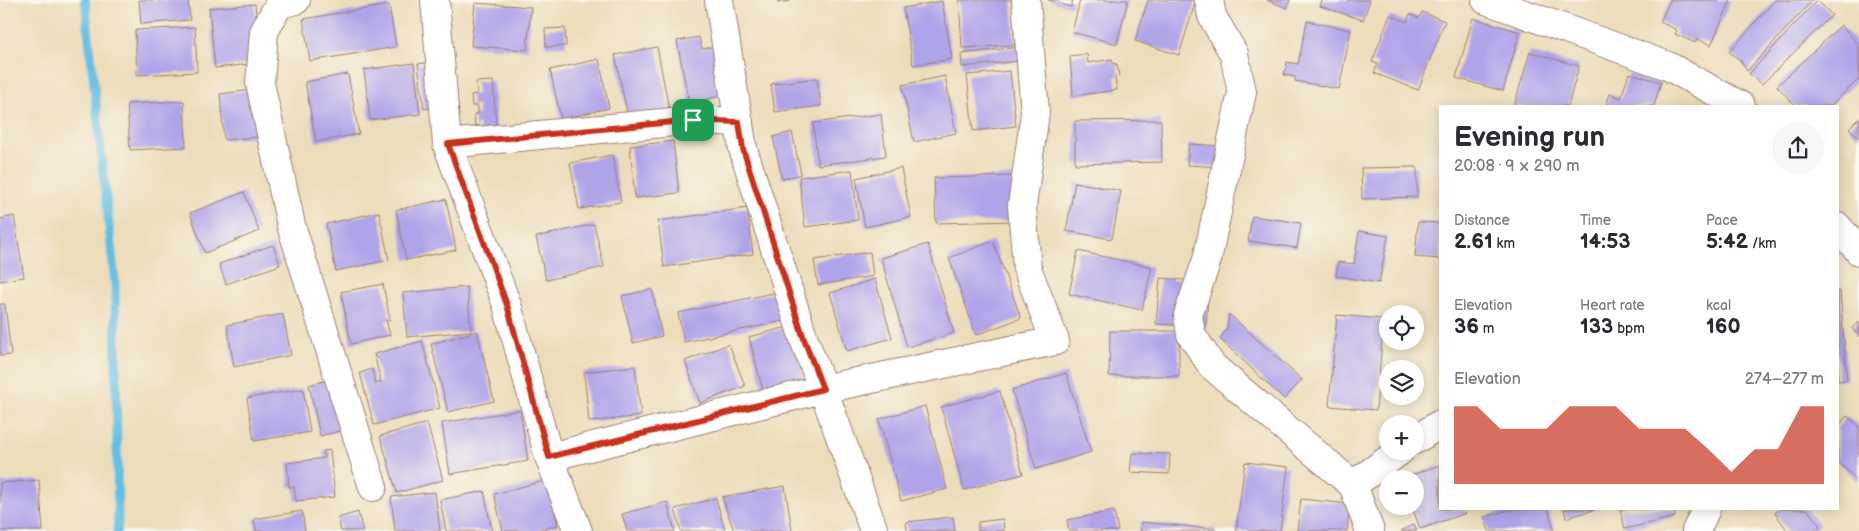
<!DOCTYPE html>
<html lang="en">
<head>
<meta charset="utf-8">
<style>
  :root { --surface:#fff; --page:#f7f7f7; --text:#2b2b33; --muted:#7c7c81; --accent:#c8321e }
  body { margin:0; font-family:"Balsamiq Sans",sans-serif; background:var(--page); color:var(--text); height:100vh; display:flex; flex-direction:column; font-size:19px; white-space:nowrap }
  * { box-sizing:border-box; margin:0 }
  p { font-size:16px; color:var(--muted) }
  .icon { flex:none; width:28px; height:28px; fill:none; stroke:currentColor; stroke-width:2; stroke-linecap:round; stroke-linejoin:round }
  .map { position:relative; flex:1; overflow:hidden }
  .details { position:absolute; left:1439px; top:105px; width:400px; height:405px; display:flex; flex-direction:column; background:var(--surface); border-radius:0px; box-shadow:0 2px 12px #0003 }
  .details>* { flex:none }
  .controls { position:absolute; left:1379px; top:305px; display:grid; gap:10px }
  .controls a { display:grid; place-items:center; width:45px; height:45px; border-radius:50%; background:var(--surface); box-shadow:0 2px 12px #0003; font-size:25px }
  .pin { position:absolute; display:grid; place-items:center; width:42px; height:42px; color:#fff; margin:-21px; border-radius:10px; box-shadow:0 2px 8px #0006 }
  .round { display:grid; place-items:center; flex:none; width:52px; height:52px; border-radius:26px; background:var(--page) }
  .overview { display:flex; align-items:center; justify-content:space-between; height:85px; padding:0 15px }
  h1 { font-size:28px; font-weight:700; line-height:38px }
  .metrics { display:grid; grid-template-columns:repeat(3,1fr); gap:8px; height:85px; padding:5px 15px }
  .metrics div { display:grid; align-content:center }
  .metrics b { font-size:21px; font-weight:700 }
  .metrics small { font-size:14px; font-weight:400 }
  .metrics p { font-size:14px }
  .chart { height:140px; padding:10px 15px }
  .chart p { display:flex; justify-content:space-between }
  .chart svg { width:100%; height:90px; margin-top:5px; fill:var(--accent); opacity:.7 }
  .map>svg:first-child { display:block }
</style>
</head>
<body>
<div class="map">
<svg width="1859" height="531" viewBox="0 0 1859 531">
  <rect width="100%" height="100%" fill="#fbf7ec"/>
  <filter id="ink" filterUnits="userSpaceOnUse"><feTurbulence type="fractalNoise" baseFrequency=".02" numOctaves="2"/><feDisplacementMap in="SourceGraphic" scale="10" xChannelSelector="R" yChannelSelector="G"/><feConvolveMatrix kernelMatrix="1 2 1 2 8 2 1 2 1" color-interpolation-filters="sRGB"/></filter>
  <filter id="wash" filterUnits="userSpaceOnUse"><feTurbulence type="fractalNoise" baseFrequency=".0096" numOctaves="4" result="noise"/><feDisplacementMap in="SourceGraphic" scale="20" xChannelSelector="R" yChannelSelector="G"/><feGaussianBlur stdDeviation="1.12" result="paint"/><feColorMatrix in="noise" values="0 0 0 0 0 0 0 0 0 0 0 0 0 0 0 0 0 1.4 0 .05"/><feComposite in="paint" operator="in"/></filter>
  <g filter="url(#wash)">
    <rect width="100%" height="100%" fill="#ecddba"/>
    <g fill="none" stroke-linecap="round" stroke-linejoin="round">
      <path stroke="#66bee3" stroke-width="9" d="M85,0L115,282L118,523L117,531"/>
    </g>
    <g id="blocks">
      <path fill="#afa3e9" d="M139,0H188L190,20L141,24Z
        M777,0H790V1L778,3Z
        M959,0H1012L1015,45L962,48Z
        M1048,0H1073L1071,7Z
        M1080,0H1128L1117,44L1072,32Z
        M1148,0H1196L1179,55L1135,41Z
        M1267,0H1290L1287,8Z
        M1322,0H1370L1363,20L1320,6Z
        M1670,0H1731L1711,45L1697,39L1695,43L1675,34L1677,30L1660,22Z
        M1775,0H1813L1747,71L1740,60L1729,52Z
        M1817,0L1832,15L1762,84L1749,74Z
        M942,1L952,59L913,65L903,8Z
        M475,3L531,7L527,50L471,46Z
        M255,4L260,63L215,68L209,8Z
        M389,5L396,47L310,61L303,19Z
        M1422,12L1445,21L1418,90L1374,73L1378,64L1372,62L1390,15L1407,22L1410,14L1419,18Z
        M1473,18L1520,32L1503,91L1456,78Z
        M1307,21L1351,30L1339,89L1295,81V77L1284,75L1287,62L1298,64Z
        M1841,25L1859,45V79L1830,106H1796L1777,86Z
        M195,27L197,72L137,75L135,30Z
        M565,28L566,46L546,47L545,29Z
        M699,37L702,49L726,44L722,96L689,103L677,41Z
        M1027,46L1028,60L962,67L961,54Z
        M657,47L669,109L628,118L615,55Z
        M1530,52L1579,66L1568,106H1514Z
        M1087,54L1088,63L1112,59L1113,64H1117L1119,76L1115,77L1117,90L1073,96L1070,56Z
        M599,59L609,108L561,119L550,70Z
        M437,61L443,106L424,109L418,64Z
        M414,63L420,114L370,120L364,70Z
        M1010,71L1016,126L973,131L967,75Z
        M1629,73L1661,82L1654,106H1606L1610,94L1621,98Z
        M348,74L359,134L316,142L305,82Z
        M945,76L956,133L914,142L902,85Z
        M817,78L821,106L775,112L771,84Z
        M493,81L497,137L480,138L479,125L475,126L474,114H478V106H472L471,95L477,94L476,82Z
        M253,90L257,137L224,140L220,94Z
        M184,101L186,147L130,150L127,104Z
        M881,114L886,156L818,165L813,123Z
        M1859,118V138L1849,128Z
        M1161,120L1162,162L1075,164V121Z
        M792,132L801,174L782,179L773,137Z
        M673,141L679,193L635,198L630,146Z
        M1189,144L1240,147L1238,168L1187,165Z
        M612,155L621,202L579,209L570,163Z
        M1417,167V197L1362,199L1361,168Z
        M901,168L911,217L865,227L856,178Z
        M852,170L858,220L805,227L799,177Z
        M1014,176L1015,221L936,223L934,178Z
        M1075,182L1121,191L1112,239L1066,231Z
        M244,192L259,231L205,253L190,213Z
        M446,199L456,250L406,260L396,210Z
        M747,208L753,254L664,267L658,221Z
        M379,212L389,260L336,271L326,224Z
        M14,216L24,277L0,281V219Z
        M1252,216L1301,223L1297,248L1248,241Z
        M1418,222L1440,223V259L1415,257Z
        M594,224L604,267L546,280L536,237Z
        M1359,231L1388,236L1379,283L1336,276L1338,262L1354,264Z
        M993,241L1021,318L976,335L949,258Z
        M928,244L954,333L907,347L881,258Z
        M273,245L280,265L226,284L219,264Z
        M1078,251L1152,267L1142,310L1069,294Z
        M870,252L873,276L818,285L814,260Z
        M1160,278L1209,282L1206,327L1156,324Z
        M875,279L892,338L847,351L830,293Z
        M383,284L390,320H386L390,335L351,344L341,292Z
        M467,287L471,331L407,337L403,293Z
        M652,289L662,336L633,343L622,296Z
        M1838,291H1840L1847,380L1838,381Z
        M778,292L784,321L684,342L678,313Z
        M0,304H5L11,355L0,356Z
        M283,314L291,355L234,367L227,325Z
        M1229,314L1302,380L1284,399L1220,339L1227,328Z
        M1337,315L1384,319L1376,410L1329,406Z
        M1859,322V337L1852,328Z
        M791,326L808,391L766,402L749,337Z
        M477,331L494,401L448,412L431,344Z
        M1110,331H1179V376H1109Z
        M422,341L440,408L374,425L360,373L372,369L375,384L381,382L374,354Z
        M729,344L745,386L700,403L685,361Z
        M635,366L641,416L589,422L584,372Z
        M1066,373L1091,452L1036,469L1012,390Z
        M336,378L348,429L320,436L309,385Z
        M303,389L310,432L254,441L247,398Z
        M1000,391L1023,474L964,490L941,407Z
        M925,406L947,489L901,501L879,419Z
        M520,410L528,461L450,474L442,423Z
        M1847,416L1859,426V479L1857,480L1838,462V427Z
        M427,423L443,480L397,493L380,436Z
        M330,450L335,497L296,501L294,487H289L287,463L324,458L323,451Z
        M1132,453L1170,454L1169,474L1130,472Z
        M1245,462L1288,467L1280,531H1236Z
        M1440,465V509H1464L1466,513L1420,529L1412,506H1415V479L1402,478Z
        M39,480L43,531H0V483Z
        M547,480L558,525L535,531H503L494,494Z
        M785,486L792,531H734L722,497Z
        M484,491L492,531H446L440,500Z
        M435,492L440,531H395L391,497Z
        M716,498L725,531H681L675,509Z
        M1301,499L1350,504L1347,531H1297Z
        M667,502L675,531H627L622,514Z
        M1512,509H1548L1554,529L1549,531H1489L1484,517Z
        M1564,509H1597L1566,518Z
        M1620,509H1674L1675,517L1625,529Z
        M1780,509H1807L1820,526L1813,531H1788L1775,513Z
        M302,511L305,531H256L254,519Z
        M1114,511L1118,531H1069L1067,520Z
        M358,512L363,531H341L338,518Z
        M953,517L955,531H907L906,522Z
        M1003,519L1004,531H978V522Z
        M1141,522L1215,529V531H1140Z
        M1414,524L1417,531H1401Z"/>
    </g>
  </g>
  <g filter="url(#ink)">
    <use href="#blocks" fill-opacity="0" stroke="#9b7e72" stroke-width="1"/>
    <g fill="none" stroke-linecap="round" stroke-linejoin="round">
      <g stroke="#9b7e72" stroke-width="30">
        <path id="minor" d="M296,0L279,4L264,32L260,83L291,225L373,487
          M435,0L447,144L507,305L549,457L578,531
          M719,0L743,149L805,342L823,389L874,531
          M1209,0L1212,16L1234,54L1242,92L1207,260L1188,315L1191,334L1212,366L1353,485L1370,531
          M1486,0L1668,66L1741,106
          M447,144L693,120L739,122
          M1838,227L1859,251
          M1415,440L1440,424
          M549,457L823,389L1055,341L1027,268L1022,206L1035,113L1026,0
          M1353,485L1400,451
          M1696,531L1706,509"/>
      </g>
      <use href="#minor" stroke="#fff" stroke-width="28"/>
    </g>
  </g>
  <g fill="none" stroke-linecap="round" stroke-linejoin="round" filter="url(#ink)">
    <g stroke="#fff" stroke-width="10">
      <path id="route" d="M693,120L739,122L743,149L805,342L823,389L549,457L507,305L448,144Z"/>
    </g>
    <use href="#route" stroke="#c8321e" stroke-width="6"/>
  </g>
</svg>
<div class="controls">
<a><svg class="icon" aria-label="locate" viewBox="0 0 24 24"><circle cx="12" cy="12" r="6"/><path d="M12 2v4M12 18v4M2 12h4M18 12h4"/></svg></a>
<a><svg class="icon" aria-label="layers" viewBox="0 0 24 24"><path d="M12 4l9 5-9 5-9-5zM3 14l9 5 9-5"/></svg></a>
<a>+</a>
<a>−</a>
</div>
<div class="pin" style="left:693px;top:120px;background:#1e9e55"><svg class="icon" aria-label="arrive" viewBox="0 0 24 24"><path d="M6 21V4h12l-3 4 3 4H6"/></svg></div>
<section class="details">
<div class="overview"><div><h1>Evening run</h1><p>20:08 · 9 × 290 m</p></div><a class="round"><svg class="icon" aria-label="share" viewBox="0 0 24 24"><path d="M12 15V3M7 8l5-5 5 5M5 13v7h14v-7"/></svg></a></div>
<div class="metrics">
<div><p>Distance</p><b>2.61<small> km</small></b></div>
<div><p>Time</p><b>14:53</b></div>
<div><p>Pace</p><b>5:42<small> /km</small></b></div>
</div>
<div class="metrics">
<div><p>Elevation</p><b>36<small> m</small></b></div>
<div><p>Heart rate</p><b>133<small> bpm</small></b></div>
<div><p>kcal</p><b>160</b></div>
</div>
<div class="chart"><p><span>Elevation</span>274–277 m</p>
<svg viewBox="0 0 160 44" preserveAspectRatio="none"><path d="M0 44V6L10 6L20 17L30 17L40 17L50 6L60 6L70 6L80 17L90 17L100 17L110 27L120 38L130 27L140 27L150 6L160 6V44z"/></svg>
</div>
</section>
</div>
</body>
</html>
